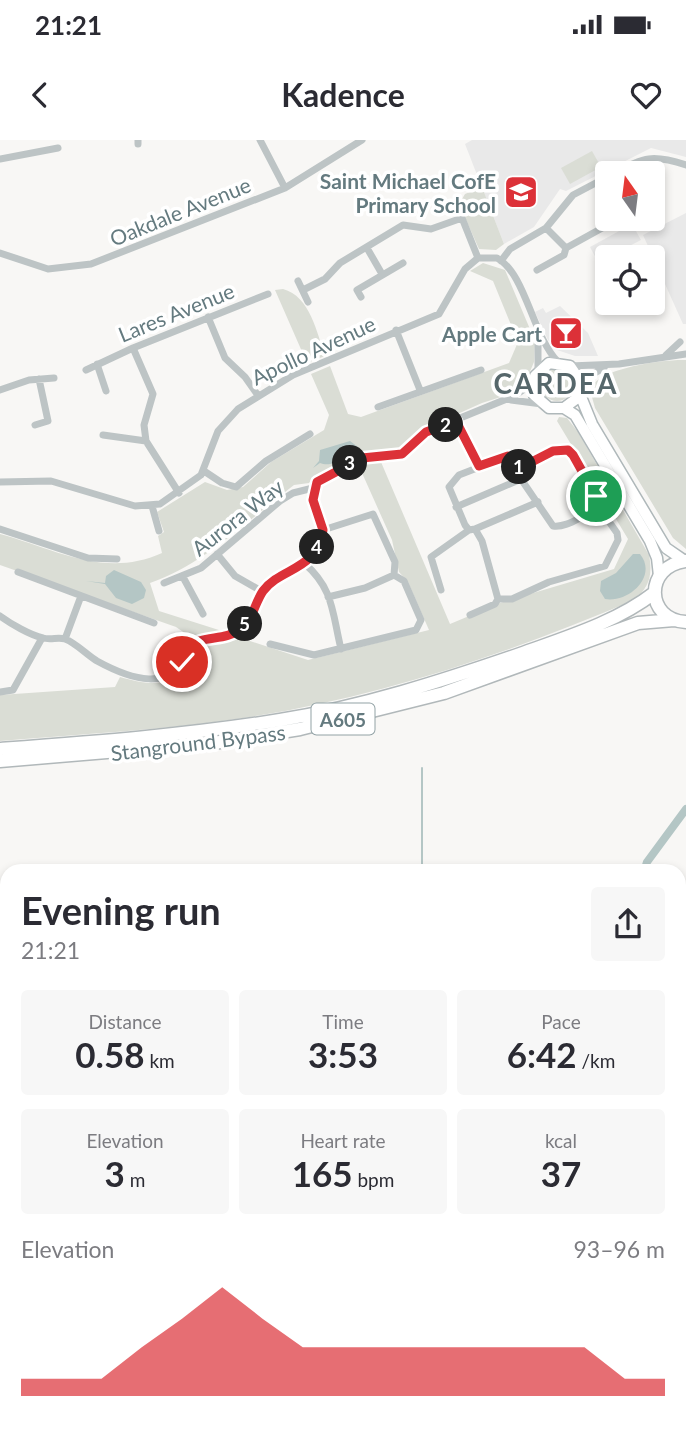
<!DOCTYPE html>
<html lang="en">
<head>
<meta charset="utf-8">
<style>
  :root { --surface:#fff; --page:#f7f7f7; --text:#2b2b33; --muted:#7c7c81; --accent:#dc3138 }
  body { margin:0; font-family:Lato,sans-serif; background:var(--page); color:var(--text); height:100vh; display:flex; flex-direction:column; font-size:26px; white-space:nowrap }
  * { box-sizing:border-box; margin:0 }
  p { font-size:23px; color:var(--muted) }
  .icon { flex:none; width:38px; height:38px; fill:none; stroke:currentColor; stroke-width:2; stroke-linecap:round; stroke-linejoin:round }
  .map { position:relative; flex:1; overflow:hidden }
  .side { position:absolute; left:0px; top:724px; width:686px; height:569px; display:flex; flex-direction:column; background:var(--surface); border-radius:21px 21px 0 0; box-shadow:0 4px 10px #0003 }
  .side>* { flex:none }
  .needle { width:46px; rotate:346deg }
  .tools { position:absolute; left:595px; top:21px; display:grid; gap:14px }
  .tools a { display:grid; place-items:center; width:70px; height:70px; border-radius:7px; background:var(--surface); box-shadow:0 4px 10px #0003; font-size:35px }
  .pin { position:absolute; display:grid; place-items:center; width:60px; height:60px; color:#fff; margin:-30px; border:4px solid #fff; border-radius:50%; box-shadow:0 2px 7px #0007 }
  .km { position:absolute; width:35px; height:35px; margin:-18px; border-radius:50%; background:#222; color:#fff; font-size:19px; line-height:35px; text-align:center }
  .round { display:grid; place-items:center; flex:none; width:74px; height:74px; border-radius:7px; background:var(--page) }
  .overview { display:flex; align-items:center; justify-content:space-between; height:119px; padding:0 21px }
  h1 { font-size:38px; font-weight:700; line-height:52px }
  .metrics { display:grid; grid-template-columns:repeat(3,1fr); gap:10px; height:119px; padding:7px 21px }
  .metrics div { display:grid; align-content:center; border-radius:7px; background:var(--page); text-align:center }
  .metrics b { font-size:35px; font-weight:700 }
  .metrics small { font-size:19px; font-weight:400 }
  .metrics p { font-size:19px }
  .chart { height:196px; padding:14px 21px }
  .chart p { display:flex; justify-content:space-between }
  .chart svg { width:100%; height:126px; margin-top:7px; fill:var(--accent); opacity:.7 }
  .status { display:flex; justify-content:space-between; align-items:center; height:49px; padding:0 35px; background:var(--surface); direction:ltr }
  .status svg { height:19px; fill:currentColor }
  header { display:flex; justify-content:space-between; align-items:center; height:91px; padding:0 21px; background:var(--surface); font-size:32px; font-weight:700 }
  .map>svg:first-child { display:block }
</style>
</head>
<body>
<div class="status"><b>21:21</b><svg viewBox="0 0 49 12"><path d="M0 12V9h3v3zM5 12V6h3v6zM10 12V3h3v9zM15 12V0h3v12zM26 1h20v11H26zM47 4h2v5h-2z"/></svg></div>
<header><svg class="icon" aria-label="back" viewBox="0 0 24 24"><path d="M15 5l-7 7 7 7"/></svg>Kadence<svg class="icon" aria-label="heart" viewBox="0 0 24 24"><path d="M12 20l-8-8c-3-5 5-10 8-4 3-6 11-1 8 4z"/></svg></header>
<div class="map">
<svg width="686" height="1293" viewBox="0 0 686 1293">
  <rect width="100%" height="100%" fill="#f8f7f5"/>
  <path fill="#e9e9e9" d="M472,0H686V17L651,8L566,51L560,49L534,87L504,104L465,4Z
    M686,73V184H683L643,95Z
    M632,84L641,100L598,122L590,107Z
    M560,166L588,193L598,216H575L557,210L548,200L535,172L543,168L546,173Z
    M76,1286H175V1293H75Z"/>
  <path fill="#daddd5" d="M592,11L601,27L570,44L561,28Z
    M482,47L504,104L496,110L479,109L459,64L465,54Z
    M483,123L505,130L535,201L534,222L526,241L507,255L482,263L424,289L403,308L349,318L317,335L309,343L294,345C248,380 205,424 150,443L159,471L222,491L189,496L176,487L0,425V394C55,409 105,439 162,413L158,396L164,392L157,372L205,342L227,350L243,347L271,322L324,290L329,275L311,234L330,226L348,274L361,277L509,223L518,202L493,141L470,131Z
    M283,149C310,156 317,193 325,216L307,223L275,150Z
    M686,220V409L673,398L595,268L590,250C596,228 665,219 686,220Z
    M541 245a16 16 0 1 1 32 0a16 16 0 1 1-32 0Z
    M559,277L567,278L578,292L649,415C653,435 649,448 634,460C510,513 377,558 243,578C163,590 81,594 0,601V555L115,547L120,537C142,543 161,548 181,534L190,509L201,503L241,498L308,520L429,490L408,442L399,432L392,400L358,324L381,322L450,484L500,463L614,429L628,399L557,281Z
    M679,876L686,879V939L679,991Z
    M679,1265L686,1269V1293H624L625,1286H679Z"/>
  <path fill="#b4c6c5" d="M350,301L358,307C352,317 332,328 320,323L313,328L319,321L320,310Z
    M633,414H640C658,436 629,463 605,459L600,451L601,441L616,433Z
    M114,430L141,442L146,450L144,458L132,464L116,458L105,444L86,441L105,443L106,436Z"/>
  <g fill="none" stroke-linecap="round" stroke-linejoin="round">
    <path stroke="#b4c6c5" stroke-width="2" d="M422,628V732
      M0,844H7
      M0,1063H7
      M383,1293L384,1286"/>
    <path stroke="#b4c6c5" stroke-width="8" d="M644,732L647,722L686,669
      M551,1293L554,1286"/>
    <g stroke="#afb8ba" stroke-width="13">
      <path id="secondary" d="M579,252L592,284L666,408L685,421
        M564,268L576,259L579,239L570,226L549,223L535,236L534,255L549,268H564L575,275L650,401L657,418L659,436"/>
    </g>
    <g stroke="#b1b8ba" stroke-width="15">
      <path id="primary" d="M686,421C644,426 645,480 686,482
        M0,609C93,602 187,595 280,580C361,567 442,541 520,514C564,498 617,482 654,453
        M0,621L214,603L300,589L444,553L638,483L674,480"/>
    </g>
    <path stroke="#bdc4c5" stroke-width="7" d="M138,0V4
      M260,0L285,48
      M0,19L58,8
      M613,33C644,17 653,14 686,25
      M460,73L478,118
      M367,108L382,134
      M566,108L604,87
      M0,113L48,129L91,124L285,48L362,0
      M501,121L510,109L546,88L573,55L607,37
      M537,130L564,115L566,108L546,88
      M298,141L308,162
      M303,150L325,139L340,123L403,85L431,89L462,78
      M361,157L357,150L403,123
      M208,177L225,218L245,237L257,254
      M396,190L420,250
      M538,198V230
      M133,208L153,254L144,285L146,301L179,353
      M666,215L680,202
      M97,224L106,251
      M570,226L619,224L686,214
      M86,230L133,208L268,154
      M580,247L591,235L604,228
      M0,250L29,240L54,238
      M511,260L542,264
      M378,267L481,230
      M456,281L479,326
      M35,285L48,281L39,239
      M103,295L146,301
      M508,316L520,328L521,339L553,386C570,388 584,372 601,370L617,393L618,400L605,426L549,442L512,459H498L482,401L475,389L469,390L465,385L449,347L459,335Z
      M520,328L553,311L568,310L573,315L595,356V371
      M204,331L222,343L236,347L266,321L310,294
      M0,342L51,341L135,366L160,364L201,335L218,291L238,269L293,235L439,174L465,129L478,118H497C526,134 532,195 558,222
      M152,366L159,391
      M456,367L521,339
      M0,389L88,418L117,419
      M475,389L538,362
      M217,414L235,436L263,452
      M304,423C334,449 332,472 341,509
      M18,432L154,483
      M183,437L203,474
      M164,443L201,428L280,361L293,353L313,348
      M441,450L431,417L469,390
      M328,457L365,448L394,435
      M470,475L495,464L498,459
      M0,476C11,484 30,495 43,498C50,500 59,497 65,499C76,503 87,515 97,521C128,538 175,556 185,508C204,494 223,502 241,489C252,482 255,462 263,451C281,427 318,429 323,390L313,361L317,342L362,318L402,314L426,292L514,256L533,243
      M65,499L81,456
      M270,504L314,515L416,490L421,480L404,441L394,435L395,422L373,374L323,390
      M0,552L13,550L42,498"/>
    <use href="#secondary" stroke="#fff" stroke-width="10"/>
    <use href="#primary" stroke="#fff" stroke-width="12"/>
  </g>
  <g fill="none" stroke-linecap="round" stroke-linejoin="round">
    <g stroke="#fff" stroke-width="14">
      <path id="route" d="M182,522L185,508C205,494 223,502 241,489C252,482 255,462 263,451C281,427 317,431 323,390L313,360L317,342L362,318L402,314L426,292L456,281L479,326L508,316L520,328L553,311L568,310L573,315L596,356"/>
    </g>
    <use href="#route" stroke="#dc3138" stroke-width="9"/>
  </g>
  <defs>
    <g id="school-square" transform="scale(1.75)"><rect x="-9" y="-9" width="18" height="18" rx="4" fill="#dc3138" stroke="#fff"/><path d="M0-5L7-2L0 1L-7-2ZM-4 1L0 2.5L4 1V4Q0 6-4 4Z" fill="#fff"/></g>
    <g id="bar-square" transform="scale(1.75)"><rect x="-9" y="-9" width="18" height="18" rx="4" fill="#dc3138" stroke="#fff"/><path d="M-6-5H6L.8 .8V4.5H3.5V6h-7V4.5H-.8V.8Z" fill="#fff"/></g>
  </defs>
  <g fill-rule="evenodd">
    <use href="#school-square" x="521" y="52"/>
    <use href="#bar-square" x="566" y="193"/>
  </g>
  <g text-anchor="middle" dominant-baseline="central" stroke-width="7" stroke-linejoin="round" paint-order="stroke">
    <rect fill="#fff" stroke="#92a2a5" stroke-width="2" x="311.5" y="563.5" width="63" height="31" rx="5"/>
    <g font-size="19" font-weight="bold" fill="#647a7f">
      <text x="343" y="579">A605</text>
    </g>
    <g font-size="21" font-weight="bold" fill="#647a7f" stroke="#fff" text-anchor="end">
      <text x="496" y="40">Saint Michael CofE<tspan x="496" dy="24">Primary School</tspan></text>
      <text x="542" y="193">Apple Cart</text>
    </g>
    <g font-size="21" fill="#647a7f" stroke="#fff">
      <text transform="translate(180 71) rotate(-22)">Oakdale Avenue</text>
      <text transform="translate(176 172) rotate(-22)">Lares Avenue</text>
      <text transform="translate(313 210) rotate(-25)">Apollo Avenue</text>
      <text transform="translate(237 377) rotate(-38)">Aurora Way</text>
      <text transform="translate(198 602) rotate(-7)">Stanground Bypass</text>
    </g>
    <g font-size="28" font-weight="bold" letter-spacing="2" fill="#56676b" stroke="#fff">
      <text x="556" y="243">CARDEA</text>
    </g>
  </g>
</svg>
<div class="tools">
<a><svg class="needle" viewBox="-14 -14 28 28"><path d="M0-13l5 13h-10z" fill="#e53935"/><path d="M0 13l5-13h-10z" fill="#7c7c81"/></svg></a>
<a><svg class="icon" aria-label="locate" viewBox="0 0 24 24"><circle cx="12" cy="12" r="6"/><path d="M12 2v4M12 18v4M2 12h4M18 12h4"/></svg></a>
</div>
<div class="pin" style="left:596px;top:356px;background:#1e9e55"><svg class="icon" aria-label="arrive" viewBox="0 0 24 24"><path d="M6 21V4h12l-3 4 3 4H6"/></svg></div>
<div class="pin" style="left:182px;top:522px;background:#d93025"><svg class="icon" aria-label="check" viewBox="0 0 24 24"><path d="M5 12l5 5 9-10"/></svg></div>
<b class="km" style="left:519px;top:327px">1</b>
<b class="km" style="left:446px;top:285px">2</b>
<b class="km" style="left:350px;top:323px">3</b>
<b class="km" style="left:317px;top:407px">4</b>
<b class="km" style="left:245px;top:484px">5</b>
<section class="side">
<div class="overview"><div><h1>Evening run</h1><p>21:21</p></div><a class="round"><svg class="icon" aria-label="share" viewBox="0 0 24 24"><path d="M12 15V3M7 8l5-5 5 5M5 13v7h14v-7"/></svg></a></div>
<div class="metrics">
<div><p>Distance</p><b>0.58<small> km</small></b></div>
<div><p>Time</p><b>3:53</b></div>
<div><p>Pace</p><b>6:42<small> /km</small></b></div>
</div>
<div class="metrics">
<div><p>Elevation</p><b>3<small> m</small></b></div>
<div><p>Heart rate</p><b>165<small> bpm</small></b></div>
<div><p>kcal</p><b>37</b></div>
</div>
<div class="chart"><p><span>Elevation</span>93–96 m</p>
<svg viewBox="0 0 160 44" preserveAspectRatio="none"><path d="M0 44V38L10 38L20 38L30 27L40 17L50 6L60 17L70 27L80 27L90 27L100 27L110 27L120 27L130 27L140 27L150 38L160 38V44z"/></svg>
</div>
</section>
</div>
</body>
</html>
